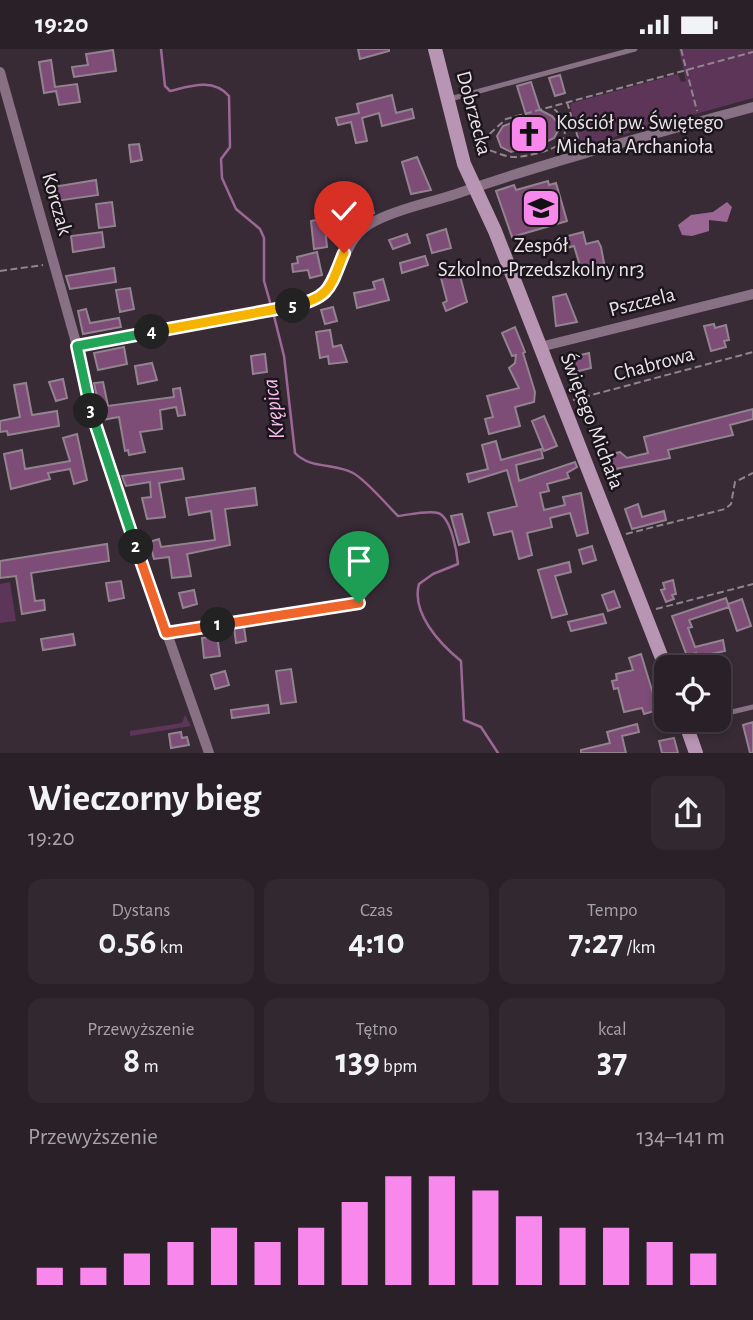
<!DOCTYPE html>
<html lang="pl">
<head>
<meta charset="utf-8">
<style>
  :root { --surface:#2a2028; --page:#322830; --text:#f1f3f6; --muted:#a5a3a8; --line:#463e45; --accent:#f888eb }
  body { margin:0; font-family:"Alegreya Sans",sans-serif; background:var(--page); color:var(--text); height:100vh; display:flex; flex-direction:column; font-size:26px; white-space:nowrap }
  * { box-sizing:border-box; margin:0 }
  p { font-size:23px; color:var(--muted) }
  .icon { flex:none; width:38px; height:38px; fill:none; stroke:currentColor; stroke-width:2; stroke-linecap:round; stroke-linejoin:round }
  .map { position:relative; height:704px; overflow:hidden }
  .sheet { display:flex; flex-direction:column; background:var(--surface); flex:1 }
  .sheet>* { flex:none }
  .buttons { position:absolute; left:654px; top:606px; display:grid; gap:14px }
  .buttons a { display:grid; place-items:center; width:77px; height:77px; border-radius:14px; background:var(--surface); box-shadow:0 4px 10px #0003,0 0 0 2px var(--line); font-size:35px }
  .pin { position:absolute; display:grid; place-items:center; width:60px; height:60px; color:#fff; margin:-72px -30px; border-radius:50% 50% 50% 0; rotate:-45deg; box-shadow:0 0 7px #0007 }
  .pin .icon { rotate:45deg }
  .km { position:absolute; width:35px; height:35px; margin:-18px; border-radius:50%; background:#222; color:#fff; font-size:19px; line-height:35px; text-align:center }
  .round { display:grid; place-items:center; flex:none; width:74px; height:74px; border-radius:14px; background:var(--page) }
  .head { display:flex; align-items:center; justify-content:space-between; height:119px; padding:0 28px }
  h1 { font-size:38px; font-weight:600; line-height:52px }
  .metrics { display:grid; grid-template-columns:repeat(3,1fr); gap:10px; height:119px; padding:7px 28px }
  .metrics div { display:grid; align-content:center; border-radius:14px; background:var(--page); text-align:center }
  .metrics b { font-size:35px; font-weight:600 }
  .metrics small { font-size:19px; font-weight:400 }
  .metrics p { font-size:19px }
  .chart { height:196px; padding:14px 28px }
  .chart p { display:flex; justify-content:space-between }
  .chart svg { width:100%; height:126px; margin-top:7px; stroke:var(--accent); stroke-width:6 }
  .status { display:flex; justify-content:space-between; align-items:center; height:49px; padding:0 35px; background:var(--surface); direction:ltr }
  .status svg { height:19px; fill:currentColor }
  .map>svg:first-child { display:block }
</style>
</head>
<body>
<div class="status"><b>19:20</b><svg viewBox="0 0 49 12"><path d="M0 12V9h3v3zM5 12V6h3v6zM10 12V3h3v9zM15 12V0h3v12zM26 1h20v11H26zM47 4h2v5h-2z"/></svg></div>
<div class="map">
<svg width="753" height="704" viewBox="0 0 753 704">
  <rect width="100%" height="100%" fill="#382b36"/>
  <path fill="#5d3558" d="M679,0H753V49L582,97L570,57L572,54L678,25L681,33L686,32Z
    M10,533L16,572L0,574V535Z
    M185,666L191,677L130,687V682L182,674Z"/>
  <path fill="#9b6895" d="M727,153L732,158L727,173L709,171V182L692,187L682,186L678,176L691,166L713,163Z"/>
  <g fill="none" stroke-linecap="round" stroke-linejoin="round">
    <path stroke="#9b6895" stroke-width="2.5" d="M161,0L165,37L170,42C191,37 213,29 229,47L230,98L221,110L222,129L236,160L260,180L264,189V232L270,253
      M274,267L284,307L295,404C310,420 334,414 353,424C366,431 386,455 398,467C409,466 427,461 438,464C451,468 457,503 458,515L433,525L419,535C411,564 440,595 461,612L464,671L481,678L498,704"/>
  </g>
  <path fill="#7d4c77" stroke="#92838f" stroke-width="2" d="M358,0H389V2L360,10Z
    M113,1L116,22L74,28L72,18L88,16L86,5Z
    M51,11L55,38L77,35L80,53L59,56L56,42L44,44L39,13Z
    M560,26L565,44L555,47L549,29Z
    M531,33L540,61L552,67L558,74V82L554,89L546,93L511,103L501,98L497,87L503,77L527,69L517,37Z
    M392,46L396,64L412,60L414,69L382,77L379,64L362,69L367,92L356,94L351,73L338,76L336,69L359,64L357,55Z
    M139,95L142,111L131,113L129,96Z
    M417,108L431,141L411,145L402,113Z
    M96,131L98,146L56,152L53,138Z
    M548,132L549,136L556,134L567,172L512,188L496,142L514,136L516,141Z
    M370,150L374,164L325,178L327,198L314,200L311,172L331,168L329,162Z
    M112,153L115,177L99,179L96,155Z
    M446,180L451,199L432,204L427,186Z
    M102,183L104,198L73,203L71,187Z
    M583,183L586,195L598,192L601,198L604,214L597,216L598,219L581,220L574,197L560,201L557,190Z
    M407,185L410,194L393,200L389,191Z
    M317,203L322,226L310,229L308,221L293,223L292,215L298,214L297,208Z
    M425,207L428,216L402,224L400,214Z
    M457,216L467,253L446,262L443,254L447,252L439,221Z
    M114,219L116,233L70,240L66,227Z
    M383,230L389,251L357,259L354,244L375,240L373,233Z
    M130,239L134,260L120,263L116,241Z
    M566,245L577,273L556,277L553,248Z
    M333,258L337,272L325,275L321,261Z
    M86,260L90,274L119,269L121,278L83,285L78,262Z
    M714,275L715,279L726,276L729,291L724,292L726,298L711,302L704,277Z
    M515,278L525,303L523,304L535,343L534,353L515,358L520,377L489,385L485,370L493,368L487,347L519,339L509,319L515,314L516,306L512,307L502,284Z
    M330,281L333,298L341,296L347,313L329,315L328,307L320,309L316,283Z
    M124,298L127,315L98,321L94,304Z
    M589,304L591,319L575,323L572,308Z
    M265,305L267,323L253,325L251,307Z
    M152,314L157,331L138,335L135,317Z
    M63,330L67,349L56,352L49,333Z
    M103,333L108,357L174,348L173,340L180,339L185,366L178,367L176,358L160,361L162,380L140,383L145,403L129,406L128,401L125,402L119,368L102,371L94,334Z
    M26,334L32,366L57,362L59,377L8,386L7,382L0,383V372L20,368L14,336Z
    M753,360V370L730,376L733,386L668,401L670,409L610,421L606,406L620,403L627,409L648,404L644,388Z
    M544,367L557,397L544,402L532,372Z
    M77,385L87,431L74,435L70,420L48,424L50,430L11,440L4,405L22,401L25,420L70,412L63,389Z
    M496,392L501,411L541,400L543,409L516,416L519,432L575,413L577,418L567,424L569,429L547,435L549,442L540,444L544,461L565,456L563,448L581,444L588,484L577,487L570,464L550,469L552,478L527,484L532,506L519,510L512,482L494,486L488,464L517,457L507,421L469,433L467,425L488,420L482,396Z
    M182,419L184,430L159,434L165,468L147,470L142,449L151,448L150,433L126,437L122,427Z
    M255,439L257,456L225,460L230,496L187,505L191,527L172,529L169,508L154,510L149,493L159,490L161,498L215,491L211,462L189,466L186,449Z
    M638,455L642,468L664,462L666,471L632,480L625,460Z
    M462,465L469,493L459,496L451,467Z
    M107,495L109,512L31,524L35,552L44,551L45,561L22,565L16,527L0,529V512Z
    M592,497L596,511L583,515L579,501Z
    M569,513L571,523L555,527L567,565L552,569L538,521Z
    M673,531L676,545L672,546L674,550L666,553L661,541L665,540L663,534Z
    M121,532L124,549L109,552L106,534Z
    M194,541L197,555L183,559L179,544Z
    M614,542L620,558L608,562L602,546Z
    M726,549L729,558L689,571L692,578L688,579L695,598L723,591L725,602L697,608L696,604L687,607L672,567Z
    M742,550L751,577L737,582L728,555Z
    M603,565L606,574L571,582L568,573Z
    M244,578L246,592L236,594L234,579Z
    M73,585L75,596L43,601L41,590Z
    M217,587L220,607L204,609L202,589Z
    M641,605L658,661L644,665L642,659L624,663L618,639L614,640L612,632L617,631L616,625L633,621L629,609Z
    M291,620L296,653L281,655L276,622Z
    M225,622L229,636L215,640L211,626Z
    M268,656L269,664L232,669L231,661Z
    M753,673V704H750L743,676Z
    M637,675L639,683L622,687L626,704H581V701L610,694L607,683Z
    M181,683L182,689L187,688L189,696L171,699L169,685Z
    M674,689L678,704H662L659,692Z"/>
  <g fill="none" stroke-linecap="round" stroke-linejoin="round">
    <path stroke="#90848e" stroke-width="2" stroke-dasharray="7 3.5" stroke-linecap="butt" d="M681,0L697,62
      M567,53L580,95
      M480,98C491,101 506,109 517,108C528,107 552,102 559,95C571,84 563,65 551,58
      M474,99L506,70L753,3
      M0,222L43,216
      M573,351L753,303
      M626,485L725,460L731,455L735,433L753,424
      M656,560L753,535"/>
    <path stroke="#887184" stroke-width="5" d="M450,50L635,0
      M166,584L352,557L359,554L371,536
      M719,666L753,658
      M686,675L704,670"/>
    <path stroke="#887184" stroke-width="10" d="M0,23L77,297L99,391L209,704
      M77,297L311,252C347,238 336,191 375,172C400,159 429,154 456,145C553,111 654,85 753,58
      M540,298L753,245"/>
    <path stroke="#b995b4" stroke-width="14" d="M435,0L464,115L495,182L667,622
      M684,670L696,704"/>
  </g>
  <g fill="none" stroke-linecap="round" stroke-linejoin="round">
    <g stroke="#fff" stroke-width="14">
      <path id="split-1" d="M218,576L359,554"/>
    </g>
    <g stroke="#fff" stroke-width="14">
      <path id="split-2" d="M136,498L166,584L218,576"/>
    </g>
    <g stroke="#fff" stroke-width="14">
      <path id="split-3" d="M91,362L136,498"/>
    </g>
    <g stroke="#fff" stroke-width="14">
      <path id="split-4" d="M91,362L77,297L152,283"/>
    </g>
    <g stroke="#fff" stroke-width="14">
      <path id="split-5" d="M152,283L293,257"/>
    </g>
    <g stroke="#fff" stroke-width="14">
      <path id="split-6" d="M293,257C332,248 330,237 344,204"/>
    </g>
    <use href="#split-1" stroke="#f0652b" stroke-width="9"/>
    <use href="#split-2" stroke="#f0652b" stroke-width="9"/>
    <use href="#split-3" stroke="#22a559" stroke-width="9"/>
    <use href="#split-4" stroke="#22a559" stroke-width="9"/>
    <use href="#split-5" stroke="#f5b400" stroke-width="9"/>
    <use href="#split-6" stroke="#f5b400" stroke-width="9"/>
  </g>
  <defs>
    <g id="church-square" transform="scale(2.0125)"><rect x="-9" y="-9" width="18" height="18" rx="4" fill="#f888eb" stroke="#1b161b"/><path d="M-1.2-6h2.4v3.5h3.3v2.4h-3.3V6h-2.4V-.1h-3.3v-2.4h3.3Z" fill="#111"/></g>
    <g id="school-square" transform="scale(2.0125)"><rect x="-9" y="-9" width="18" height="18" rx="4" fill="#f888eb" stroke="#1b161b"/><path d="M0-5L7-2L0 1L-7-2ZM-4 1L0 2.5L4 1V4Q0 6-4 4Z" fill="#111"/></g>
  </defs>
  <g fill-rule="evenodd">
    <use href="#church-square" x="529" y="85"/>
    <use href="#school-square" x="541" y="159"/>
  </g>
  <g text-anchor="middle" dominant-baseline="central" stroke-width="5" stroke-linejoin="round" paint-order="stroke">
    <g font-size="21" fill="#ede4eb" stroke="#1b161b">
      <text transform="translate(474 64) rotate(75)">Dobrzecka</text>
      <text transform="translate(57 155) rotate(74)">Korczak</text>
      <text transform="translate(642 253) rotate(-14)">Pszczela</text>
      <text transform="translate(654 315) rotate(-15)">Chabrowa</text>
      <text transform="translate(592 372) rotate(69)">Świętego Michała</text>
    </g>
    <g font-size="21" fill="#ede4eb" stroke="#1b161b" text-anchor="start">
      <text x="556" y="73">Kościół pw. Świętego<tspan x="556" dy="24">Michała Archanioła</tspan></text>
      <text x="541" y="196" text-anchor="middle">Zespół<tspan x="541" dy="24">Szkolno-Przedszkolny nr3</tspan></text>
    </g>
    <g font-size="23" font-style="italic" fill="#f7bbee" stroke="#1b161b">
      <text transform="translate(274 360) rotate(-97)">Krępica</text>
    </g>
  </g>
</svg>
<div class="buttons">
<a><svg class="icon" aria-label="locate" viewBox="0 0 24 24"><circle cx="12" cy="12" r="6"/><path d="M12 2v4M12 18v4M2 12h4M18 12h4"/></svg></a>
</div>
<div class="pin" style="left:359px;top:554px;background:#1e9e55"><svg class="icon" aria-label="arrive" viewBox="0 0 24 24"><path d="M6 21V4h12l-3 4 3 4H6"/></svg></div>
<div class="pin" style="left:344px;top:204px;background:#d93025"><svg class="icon" aria-label="check" viewBox="0 0 24 24"><path d="M5 12l5 5 9-10"/></svg></div>
<b class="km" style="left:218px;top:576px">1</b>
<b class="km" style="left:136px;top:498px">2</b>
<b class="km" style="left:91px;top:362px">3</b>
<b class="km" style="left:152px;top:283px">4</b>
<b class="km" style="left:293px;top:257px">5</b>
</div>
<section class="sheet">
<div class="head"><div><h1>Wieczorny bieg</h1><p>19:20</p></div><a class="round"><svg class="icon" aria-label="share" viewBox="0 0 24 24"><path d="M12 15V3M7 8l5-5 5 5M5 13v7h14v-7"/></svg></a></div>
<div class="metrics">
<div><p>Dystans</p><b>0.56<small> km</small></b></div>
<div><p>Czas</p><b>4:10</b></div>
<div><p>Tempo</p><b>7:27<small> /km</small></b></div>
</div>
<div class="metrics">
<div><p>Przewyższenie</p><b>8<small> m</small></b></div>
<div><p>Tętno</p><b>139<small> bpm</small></b></div>
<div><p>kcal</p><b>37</b></div>
</div>
<div class="chart"><p><span>Przewyższenie</span>134–141 m</p>
<svg viewBox="0 0 160 44" preserveAspectRatio="none"><path d="M5 44V38M15 44V38M25 44V33M35 44V29M45 44V24M55 44V29M65 44V24M75 44V15M85 44V6M95 44V6M105 44V11M115 44V20M125 44V24M135 44V24M145 44V29M155 44V33"/></svg>
</div>
</section>
</body>
</html>
